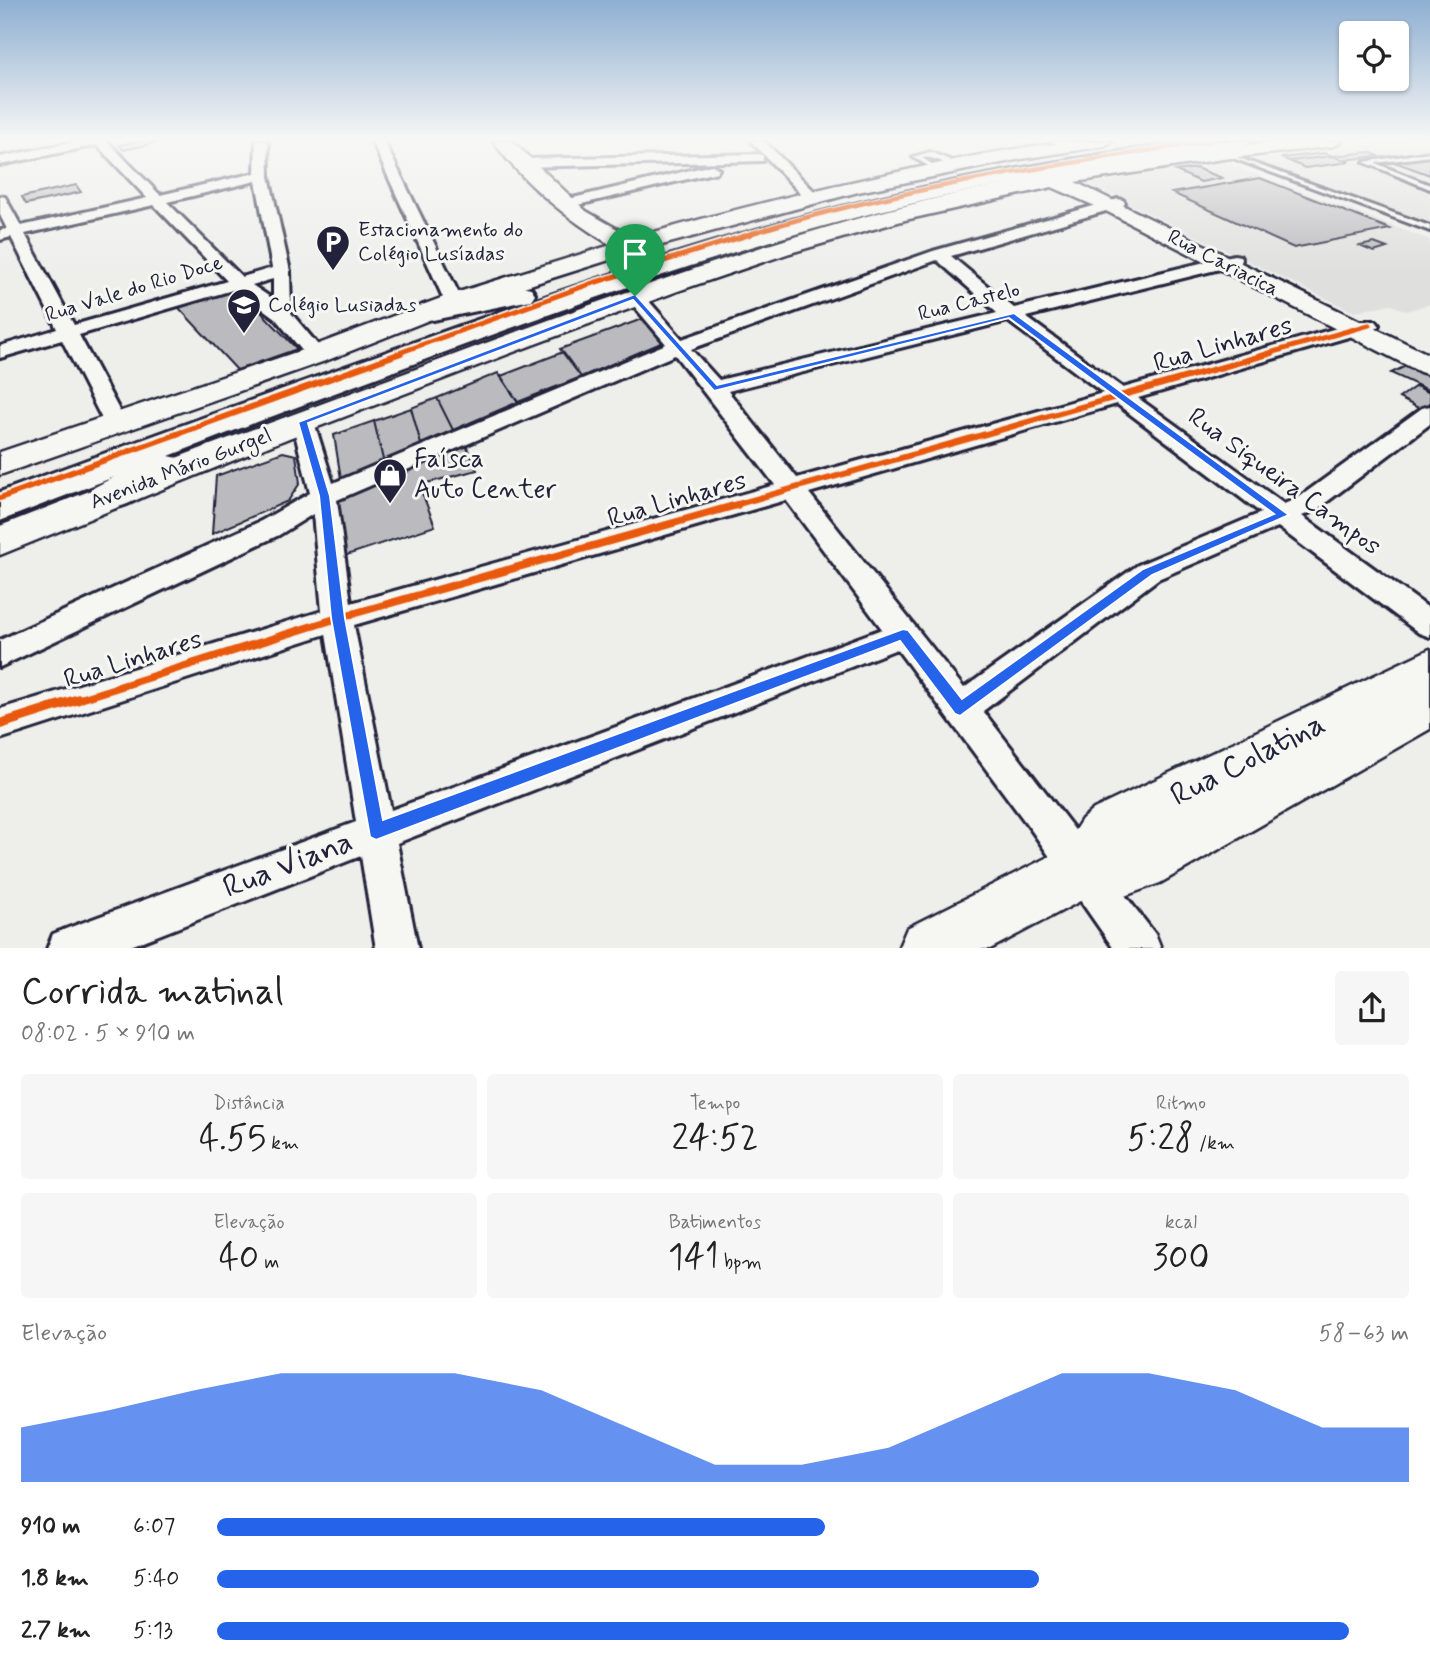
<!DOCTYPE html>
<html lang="pt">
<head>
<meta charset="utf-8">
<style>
  :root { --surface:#fff; --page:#f6f6f6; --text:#222; --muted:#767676; --accent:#2563eb }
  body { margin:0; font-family:Mynerve,sans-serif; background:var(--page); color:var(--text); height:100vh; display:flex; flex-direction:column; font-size:26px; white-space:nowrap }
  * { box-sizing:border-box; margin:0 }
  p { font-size:23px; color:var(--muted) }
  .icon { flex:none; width:38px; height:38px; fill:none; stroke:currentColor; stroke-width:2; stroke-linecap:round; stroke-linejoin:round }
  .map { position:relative; height:948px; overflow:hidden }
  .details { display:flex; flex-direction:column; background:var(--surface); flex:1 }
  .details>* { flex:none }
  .buttons { position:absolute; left:1339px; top:21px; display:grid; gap:14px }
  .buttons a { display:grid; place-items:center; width:70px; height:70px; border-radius:7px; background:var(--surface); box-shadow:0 2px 5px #0004; font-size:35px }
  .pin { position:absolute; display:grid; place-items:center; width:60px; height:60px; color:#fff; margin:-72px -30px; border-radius:50% 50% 50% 0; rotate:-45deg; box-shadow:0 0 7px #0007 }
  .pin .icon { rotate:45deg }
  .round { display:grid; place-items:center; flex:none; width:74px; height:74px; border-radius:7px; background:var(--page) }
  .summary { display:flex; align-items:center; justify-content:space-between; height:119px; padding:0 21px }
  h1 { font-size:38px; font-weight:600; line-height:52px }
  .metrics { display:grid; grid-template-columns:repeat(3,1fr); gap:10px; height:119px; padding:7px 21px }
  .metrics div { display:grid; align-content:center; border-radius:7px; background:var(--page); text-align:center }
  .metrics b { font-size:35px; font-weight:600 }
  .metrics small { font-size:19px; font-weight:400 }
  .metrics p { font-size:19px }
  .chart { height:196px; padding:14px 21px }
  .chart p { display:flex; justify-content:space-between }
  .chart svg { width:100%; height:126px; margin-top:7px; fill:var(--accent); opacity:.7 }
  ul { padding:0 21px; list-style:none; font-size:23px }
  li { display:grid; grid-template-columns:112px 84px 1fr; align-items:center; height:52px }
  li i { height:18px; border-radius:9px; background:var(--accent) }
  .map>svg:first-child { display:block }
</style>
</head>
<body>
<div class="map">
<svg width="1430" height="949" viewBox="0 0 1430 949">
  <rect width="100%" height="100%" fill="#eeeeeb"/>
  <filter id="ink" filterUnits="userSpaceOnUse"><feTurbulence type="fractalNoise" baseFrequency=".0143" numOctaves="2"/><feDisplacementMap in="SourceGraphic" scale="14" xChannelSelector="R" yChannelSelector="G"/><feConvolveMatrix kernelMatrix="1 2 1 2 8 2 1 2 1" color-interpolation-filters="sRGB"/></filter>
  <g filter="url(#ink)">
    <path fill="#dfdfde" d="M1392,141H1430V235L1232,158Z
      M1221,161L1430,240V304L1406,311L1390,304L1354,312L1088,184Z"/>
    <path fill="#bbbbbf" stroke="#22223b" stroke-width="2" d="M138,141H164L124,150L119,145Z
      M1369,152L1379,156L1343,160L1333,156Z
      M1324,153L1333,156L1289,161L1281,158Z
      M1333,156L1349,162L1305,168L1289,161Z
      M1430,157V175L1392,161Z
      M1196,168L1222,178L1201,182L1176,171Z
      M1260,178L1390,229L1294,248L1172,193Z
      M76,185L81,192L26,204L22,197Z
      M1374,243L1387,248L1374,252L1360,246Z
      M238,288L297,349L237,370L178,307Z
      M645,318L663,339L661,343L581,377L560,349Z
      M563,352L581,377L518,402L501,376Z
      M1408,365L1430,374V391L1391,373Z
      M498,373L518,402L453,430L437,398Z
      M1416,386L1430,393V408L1426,412L1399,398Z
      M437,398L453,430L421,444L411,408Z
      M411,408L422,448L384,464L374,421Z
      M374,421L384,464L374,465L341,479L334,435Z
      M465,443L477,470L419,485L435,526L344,556L335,497Z
      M283,452L296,455L300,483L288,501L212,534L216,476Z"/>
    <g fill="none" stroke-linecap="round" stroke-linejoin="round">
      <g stroke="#22223b" stroke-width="6">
        <path id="lane" d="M930,152L959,164L960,165C948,169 936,155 922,158L939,168V170L937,171L913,157Z
          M1222,152L1430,226V231L1222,154Z
          M1430,152V156L1375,163L1430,185V189L1364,162Z"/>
      </g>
      <g stroke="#22223b" stroke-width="6">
        <path id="street" d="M79,141H107L160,195L255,173L256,141H268L269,176L290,271L291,313L323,351L326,355L323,359H309L275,318L236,289L79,335L126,423L123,428H107L104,423L62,340L0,358V346L57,329L11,237L0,240V230L7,229L0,215V196L5,197L21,226L147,198L97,145L0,165V157ZM256,181L272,268L242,277L167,202ZM154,205L227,281L74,325L25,234ZM273,279V299L252,285Z
          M372,141H384L463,302L460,306L454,307L445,302Z
          M751,141H764L816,193V199H806Z
          M1050,141H1070L1079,146L1073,150Z
          M758,154L763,155V161L521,167L514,163L521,159Z
          M712,165L719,169L717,172L565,208L558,204L560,201Z
          M1118,199L1123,200L1125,203L1123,206L951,256L1014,308L1234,255L1240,256L1242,260L1240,264L1026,317L1123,388L1362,321H1376L1379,325L1376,329L1138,398L1284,504L1298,498L1422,408L1430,406V424L1316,510L1302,516L1430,609V637L1419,633L1278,527L1158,579L983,711L1155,934L1161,949H1114L1032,831L897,649L397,843L418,949H376L361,856L123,949H47L53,934L68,928L356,822L326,634L0,739V709L322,611L313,514L279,535L0,667V640L261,521L310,493L292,422L295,417H311L314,422L333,483L666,344L629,300L626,296L629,292H641L682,339L933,251ZM937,260L997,313L719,380L691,349ZM1008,321L1103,393L797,478L728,391ZM675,355L775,485L351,603L337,500ZM1117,404L1261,513L1138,565L964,688L809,493ZM786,500L882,629L391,810L354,625Z"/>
      </g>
      <g stroke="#22223b" stroke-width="5">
        <path id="secondary" d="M493,141H512L586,211L633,238C724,212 815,189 907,170C975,155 1043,141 1113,141L1104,146L1021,159L858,192L625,255L467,305L328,360L0,475V452L308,348L449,295L611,245C566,218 524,184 493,141Z
          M1281,141H1342L1333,146L1223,159L1075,182L1430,355V375L1420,372L1104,210L1052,187L905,220L790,253L678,291L511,353L289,438L0,555V526C144,469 290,415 435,362C585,306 735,251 889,210C1018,177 1149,156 1281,141Z
          M1430,649V729L1160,883L1119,898L1084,899L990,949H898L907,928L1062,850L1082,819L1094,809Z"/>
      </g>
      <g stroke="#22223b" stroke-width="6">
        <path id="primary" d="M1195,141H1252L1243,147C1111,164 979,185 850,219C717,254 588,300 459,347C362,383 265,418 169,456L178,458L184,467L178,476C152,490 121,516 91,507L85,498L91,489L114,477L0,521V492C145,438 291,386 437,334C569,288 701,242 838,208C955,178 1075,157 1195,141Z
          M521,286L531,288L535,294L531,300L433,320L423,317L418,311L423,305L433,302Z"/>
      </g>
      <use href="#lane" fill="#f6f6f2" fill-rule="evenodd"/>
      <use href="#street" fill="#f6f6f2" fill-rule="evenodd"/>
      <use href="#secondary" fill="#f6f6f2" fill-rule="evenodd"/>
      <use href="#primary" fill="#f6f6f2" fill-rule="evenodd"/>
      <g stroke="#f6f6f2" stroke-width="7">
        <path id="cycleway-far4" d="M746,235C897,188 1055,165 1211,141"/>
      </g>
      <g stroke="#f6f6f2" stroke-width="9">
        <path id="cycleway-far3" d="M396,354L590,284L751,234
          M1266,354L1369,325"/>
      </g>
      <g stroke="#f6f6f2" stroke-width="10">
        <path id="cycleway-far2" d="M0,498L401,353
          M731,506L1272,353"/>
      </g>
      <g stroke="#f6f6f2" stroke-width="12">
        <path id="cycleway-far1" d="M74,701L338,618L737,505"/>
      </g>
      <g stroke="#f6f6f2" stroke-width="15">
        <path id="cycleway" d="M0,724L79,699"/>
      </g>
      <use href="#cycleway-far4" stroke="#e8590c" stroke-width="4.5"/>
      <use href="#cycleway-far3" stroke="#e8590c" stroke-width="5"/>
      <use href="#cycleway-far2" stroke="#e8590c" stroke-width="6"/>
      <use href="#cycleway-far1" stroke="#e8590c" stroke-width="8"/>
      <use href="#cycleway" stroke="#e8590c" stroke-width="10"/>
    </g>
  </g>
  <linearGradient id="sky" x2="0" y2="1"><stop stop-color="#8eafd1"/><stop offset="0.51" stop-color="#f7f7f6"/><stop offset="1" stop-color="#f7f7f6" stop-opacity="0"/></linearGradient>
  <rect width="1430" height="274" fill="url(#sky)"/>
  <path fill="#2563eb" stroke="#fff" stroke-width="2" fill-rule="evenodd" d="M635,294L717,385L1014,313L1289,515L1152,575L960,716L955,714L900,641L376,840L370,837L331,618L319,496L298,422ZM633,300L714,391L1009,318L1274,514L1143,569L962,699L908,630L903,629L383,820L345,618L330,496L308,423Z"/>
  <defs>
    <g id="parking-pin" transform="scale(1.75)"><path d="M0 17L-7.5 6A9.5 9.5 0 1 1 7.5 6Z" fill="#22223b" stroke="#f6f6f2"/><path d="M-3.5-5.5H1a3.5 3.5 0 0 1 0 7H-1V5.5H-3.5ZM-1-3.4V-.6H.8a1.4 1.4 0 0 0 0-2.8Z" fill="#fff"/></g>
    <g id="school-pin" transform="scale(1.75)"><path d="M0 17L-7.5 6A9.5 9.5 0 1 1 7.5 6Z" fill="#22223b" stroke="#f6f6f2"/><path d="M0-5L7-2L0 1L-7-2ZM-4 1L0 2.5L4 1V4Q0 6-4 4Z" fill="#fff"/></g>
    <g id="shop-pin" transform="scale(1.75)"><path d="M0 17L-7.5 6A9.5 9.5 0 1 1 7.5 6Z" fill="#22223b" stroke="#f6f6f2"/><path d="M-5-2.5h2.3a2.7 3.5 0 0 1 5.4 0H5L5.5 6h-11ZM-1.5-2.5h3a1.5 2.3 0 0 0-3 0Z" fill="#fff"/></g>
  </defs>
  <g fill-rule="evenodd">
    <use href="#parking-pin" x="333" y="242"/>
    <use href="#school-pin" x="244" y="305"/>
    <use href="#shop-pin" x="390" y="475"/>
  </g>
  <g text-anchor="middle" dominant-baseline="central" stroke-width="6" stroke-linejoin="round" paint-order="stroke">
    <g font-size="21" fill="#22223b" stroke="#f6f6f2" text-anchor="start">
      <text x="358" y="230">Estacionamento do<tspan x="358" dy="24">Colégio Lusíadas</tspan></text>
      <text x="268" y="305">Colégio Lusiadas</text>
    </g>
    <g font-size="21" fill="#22223b" stroke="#f6f6f2">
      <text transform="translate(1223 263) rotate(27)">Rua Cariacica</text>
      <text transform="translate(134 289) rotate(-17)">Rua Vale do Rio Doce</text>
      <text transform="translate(969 302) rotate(-14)">Rua Castelo</text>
      <text transform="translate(181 469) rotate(-21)">Avenida Mário Gurgel</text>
    </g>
    <g font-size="26" fill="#22223b" stroke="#f6f6f2">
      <text transform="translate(1223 345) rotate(-16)">Rua Linhares</text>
      <text transform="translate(1284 482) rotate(36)">Rua Siqueira Campos</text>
      <text transform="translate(677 500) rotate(-16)">Rua Linhares</text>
      <text transform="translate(133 660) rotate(-17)">Rua Linhares</text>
    </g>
    <g font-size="26" fill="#22223b" stroke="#f6f6f2" text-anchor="start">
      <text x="414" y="460">Faísca<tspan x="414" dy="30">Auto Center</tspan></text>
    </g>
    <g font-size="32" fill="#22223b" stroke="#f6f6f2">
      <text transform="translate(1248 760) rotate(-27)">Rua Colatina</text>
      <text transform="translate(288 865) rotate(-21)">Rua Viana</text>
    </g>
  </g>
</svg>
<div class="buttons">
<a><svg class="icon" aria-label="locate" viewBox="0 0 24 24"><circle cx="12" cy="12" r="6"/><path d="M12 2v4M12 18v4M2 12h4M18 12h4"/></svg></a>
</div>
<div class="pin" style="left:635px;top:296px;background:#1e9e55"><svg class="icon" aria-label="arrive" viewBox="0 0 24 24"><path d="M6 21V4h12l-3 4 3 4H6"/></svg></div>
</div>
<section class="details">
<div class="summary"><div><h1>Corrida matinal</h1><p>08:02 · 5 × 910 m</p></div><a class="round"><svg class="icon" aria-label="share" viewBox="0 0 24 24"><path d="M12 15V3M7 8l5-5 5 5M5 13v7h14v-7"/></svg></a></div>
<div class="metrics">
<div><p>Distância</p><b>4.55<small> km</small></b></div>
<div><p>Tempo</p><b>24:52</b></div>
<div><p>Ritmo</p><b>5:28<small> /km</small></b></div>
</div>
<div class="metrics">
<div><p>Elevação</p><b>40<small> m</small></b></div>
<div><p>Batimentos</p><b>141<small> bpm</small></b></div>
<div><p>kcal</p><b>300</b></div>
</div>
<div class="chart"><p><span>Elevação</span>58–63 m</p>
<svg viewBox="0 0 160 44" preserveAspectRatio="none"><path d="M0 44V25L10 19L20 12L30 6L40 6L50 6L60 12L70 25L80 38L90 38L100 32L110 19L120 6L130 6L140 12L150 25L160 25V44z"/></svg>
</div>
<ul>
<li><b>910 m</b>6:07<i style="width:51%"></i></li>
<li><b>1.8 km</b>5:40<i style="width:69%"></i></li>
<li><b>2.7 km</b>5:13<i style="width:95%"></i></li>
</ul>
</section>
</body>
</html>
